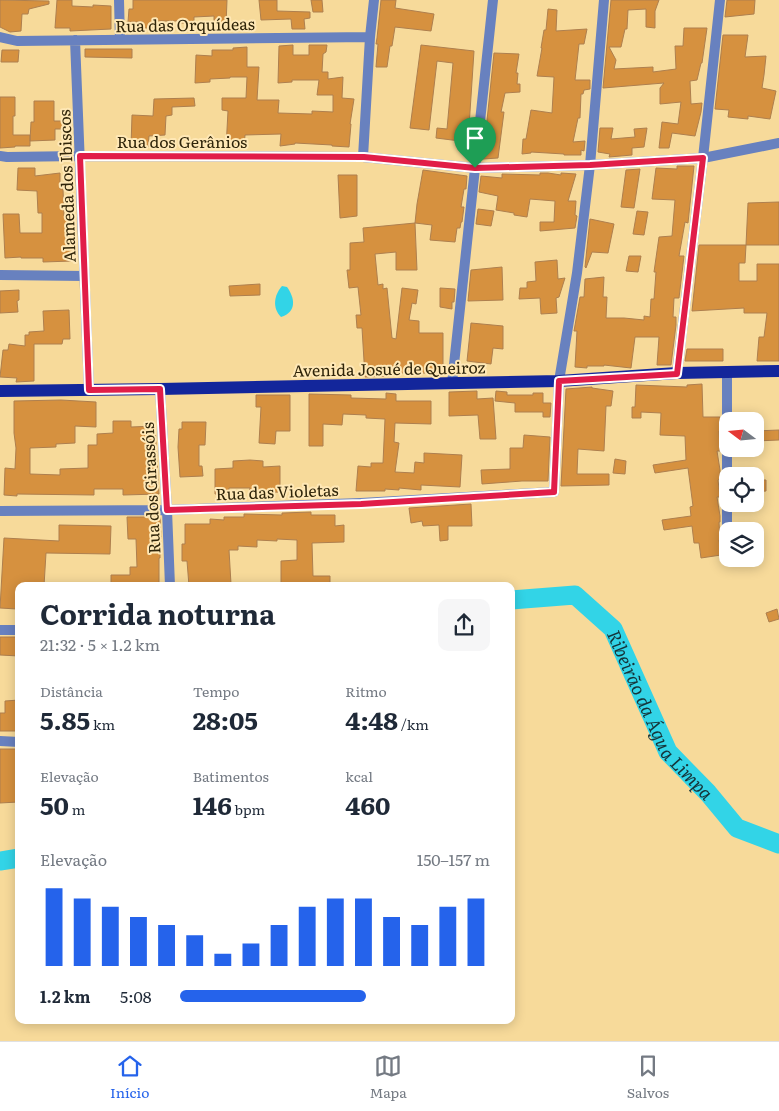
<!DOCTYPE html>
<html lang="pt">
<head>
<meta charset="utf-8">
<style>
  :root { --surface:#fff; --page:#f6f6f7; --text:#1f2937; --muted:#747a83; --line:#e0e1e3; --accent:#2563eb }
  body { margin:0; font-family:Literata,serif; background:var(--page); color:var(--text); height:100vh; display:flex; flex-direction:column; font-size:19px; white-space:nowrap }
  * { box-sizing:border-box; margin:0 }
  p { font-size:16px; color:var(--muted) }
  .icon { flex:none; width:28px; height:28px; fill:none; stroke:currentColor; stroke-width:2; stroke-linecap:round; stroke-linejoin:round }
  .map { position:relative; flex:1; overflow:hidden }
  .panel { position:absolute; left:15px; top:582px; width:500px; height:442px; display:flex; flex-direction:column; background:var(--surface); border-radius:10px; box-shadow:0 2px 12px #0003 }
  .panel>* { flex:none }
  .needle { width:32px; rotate:286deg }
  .fabs { position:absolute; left:719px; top:412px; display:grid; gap:10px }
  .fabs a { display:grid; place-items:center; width:45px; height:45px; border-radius:10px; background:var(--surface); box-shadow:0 2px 12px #0003; font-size:25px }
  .pin { position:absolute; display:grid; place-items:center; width:42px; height:42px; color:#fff; margin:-51px -21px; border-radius:50% 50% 50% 0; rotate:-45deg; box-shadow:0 0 5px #0007 }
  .pin .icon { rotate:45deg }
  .round { display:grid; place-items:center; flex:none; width:52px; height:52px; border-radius:10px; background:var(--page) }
  .headline { display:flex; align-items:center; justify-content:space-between; height:85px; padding:0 25px }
  h1 { font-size:28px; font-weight:700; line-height:38px }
  .stats { display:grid; grid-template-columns:repeat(3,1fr); gap:8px; height:85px; padding:5px 25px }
  .stats div { display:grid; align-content:center }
  .stats b { font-size:25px; font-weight:700 }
  .stats small { font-size:14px; font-weight:400 }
  .stats p { font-size:14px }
  .chart { height:140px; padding:10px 25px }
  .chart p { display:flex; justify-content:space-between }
  .chart svg { width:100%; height:90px; margin-top:5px; stroke:var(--accent); stroke-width:6 }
  ul { padding:0 25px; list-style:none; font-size:16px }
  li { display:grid; grid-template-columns:80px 60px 1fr; align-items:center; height:38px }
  li i { height:12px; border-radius:6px; background:var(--accent) }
  .menu { display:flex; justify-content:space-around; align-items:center; height:70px; border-top:1px solid var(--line); background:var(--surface); font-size:14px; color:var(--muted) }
  .menu a { display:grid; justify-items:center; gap:2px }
  .menu .on { color:var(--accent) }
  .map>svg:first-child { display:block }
</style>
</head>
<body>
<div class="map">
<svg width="779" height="1041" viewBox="0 0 779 1041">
  <rect width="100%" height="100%" fill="#f7da9a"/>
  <path fill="#32d4e7" d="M282,286L287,287C295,298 297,312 281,317C272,308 274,295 282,286Z"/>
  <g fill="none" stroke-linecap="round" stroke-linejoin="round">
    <g stroke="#32d4e7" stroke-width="19">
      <path id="s1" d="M511,600L575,595L613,629L668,752L708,793L737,828L779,844"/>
      <path d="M0,861L19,858"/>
    </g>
  </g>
  <path fill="#d6913f" stroke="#ae7f4e" d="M0,0L49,1V4L29,9L28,14H22L21,31L10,32L0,27Z
    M57,0H72V6L93,7V5L111,6V29L70,31V28H55Z
    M133,0H227L226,25L214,27V16L194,17V23H180V21H157V28H143V22H128L129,9H133Z
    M259,0H277V11L310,12V18L304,19L305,29H292L291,19L261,20Z
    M311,0H322L323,12H313Z
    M381,0H396L395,8L434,14L431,31L395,27L392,46H390L387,67H376L378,44H376L377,38Z
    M611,0H659L655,11V28L646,27V9L628,10L627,29H625L621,47H609L616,60L614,69L653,67V72L676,69L675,46H683L684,28H707L702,63H701L697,80L690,81L691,104L702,103L701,112L695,136L672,133L669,148H659L662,122L678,124L681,102L660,104V88L664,83L603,88Z
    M727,0H755L754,14L725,17Z
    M548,9L557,10L556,31L587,29L584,44H579L575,80H590V89L584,90L583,94H581L580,118H578L573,142L585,141L584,151L581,150V155H564V154L531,152V153L522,154L523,139H526L531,110L552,113L554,77L537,76L542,48H541L544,30H546Z
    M723,35H748L745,57L766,56L764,75L762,88L776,91L770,119L748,116V119L728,117L729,110L715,109Z
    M293,45V55H309V45H327L326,52L323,54L322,72H328V79L343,77L342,98L354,99L350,124H351L349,147L332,146V145L295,143V144L280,146L281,134L245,135L244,148H226L228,111L222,110V98H246L247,77H230V78L210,79V82L195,83L196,55L212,56V50H233V48L247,47V67H259L257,100H279L278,113L312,114V111L333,112V95H317L319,80H292V82L278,83L279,46Z
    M421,45L474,51L468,142L436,138L437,128L447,129L453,63L437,61L429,130L410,128Z
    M85,49H132V58L85,57Z
    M2,50H19L18,62H1Z
    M494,53L519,54L516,73H518L517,84H520V92L505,93L501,112H504L498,158L483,159Z
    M0,97H15V116H13V135H30V146H15V147L0,148Z
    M194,98L195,106L172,107V115L166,116L165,135L149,136L148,147H131L132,115L153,116L154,99Z
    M34,101H54V121H64V129H55V140L30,141L31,122H34Z
    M600,128H613L611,139L635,137L634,129L647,128L644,147L632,148V155L609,157L610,154L598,152Z
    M677,166H694L688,223L685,222L679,256H684L679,298H674L673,317H676V325L671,365H657L659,337H635L631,368L604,365V366H587V368L575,367L577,331H574L580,297H584L585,279L604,277L603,297H607L606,318H624L644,320V316L650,317L651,299H654L656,272H654L659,237L672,236L675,200L652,199L656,168L677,169Z
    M18,168H35V176L60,173V189H63L64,216L70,215L71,240H72V261L43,262V258H21V257L5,258L3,214H19L20,233H42V213H38L37,191L17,190Z
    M640,169L634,208L621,207L626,170Z
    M423,170L467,176L466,189H464L461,207H464L462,222H461L460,228H457L455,242L430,240L432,225L415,223L417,204Z
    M540,173H548L561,175V173L576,174L568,201H576L575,215L577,216L575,228L540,231V222H554L555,201L530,199L527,217L514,215V213L496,210L498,196L479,192L481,176L502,178V174L540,175Z
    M338,175H357V216L340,218Z
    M779,202V245H746L748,203Z
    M478,209L494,211L491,226L476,224Z
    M637,211L648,212L644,235L633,234Z
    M590,219L614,224L608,253L592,252L586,268L585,267Z
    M415,223L417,270H396V252L375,254L378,285L383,284V289L387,288L392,338L396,339L402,288L418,290L416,304L412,303L409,320L419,321V333H443V373H390V376L365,377L362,328H357L356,315H361L358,287L349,288L347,270H350V243L364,242L363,228Z
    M699,245H746L745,263H739V281H757V264H779V361H757L759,337H764L767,313H744V308L692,311Z
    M629,256H641L638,272L626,271Z
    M557,260L558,279L565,278L559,297L556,298L557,313L541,314L540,298L519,299L520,288H527V282L536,281L535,262Z
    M502,267L503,300L468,301L471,270Z
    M260,284V295L230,296L229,286Z
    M440,288L455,289L454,302H452V309L440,307Z
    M19,290V300L17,301L18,312L0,313V291Z
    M69,310L70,339H63L62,344H34V381L16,382L17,378L0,377L3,350H8L9,344L25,346V335H29V332L44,331L43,311Z
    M471,323L503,326V349L493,348L491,364L467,361Z
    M687,349H723V361H685Z
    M702,384L703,417H720V431H719L720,451H717L720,470V479L718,480L720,497H717L720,516V522H719L720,540H719L721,555L701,558L699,543H694L692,526L664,530L662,520L691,516L690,507L693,506L688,468L655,473L653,465L686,460L685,436L660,435L661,413L641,412V418H632V407H635L636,385L687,387V385Z
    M592,387V388L613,391L611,406H606L604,451L578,449L577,474H609V485L561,486L566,389Z
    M477,391V399L493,398L496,439H480L478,415L449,416V392Z
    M496,391L507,392V395H533V393H543V403H551L550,417H543V412H515V403L495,401Z
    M386,393L396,394V401H431V424L395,423L394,442L399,443L395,472L414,473L415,462L424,463V453L462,455L460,487L421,485V490L399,488V490L385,489V491H356L358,466L371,467V463H383L385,419L366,418V415L343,414L342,425L323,424V446H309V394L351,395V398L386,399Z
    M256,395H290V431H276L275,444L259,443L261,407H256Z
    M61,400L96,402V427L75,426V443L56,444V447L30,448V474L60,475V469L88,468V445H97V434L113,433V421H131V427L155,426L159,494L123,495V489H94V495L17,494V496L4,495L5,468L15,469L16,448L14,433V401Z
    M182,422H206L205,445H199V466H202L203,476L180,477L178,447L179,429H182Z
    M779,430V440L755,441V431Z
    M524,435L550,437L548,481H522L482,484L481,470L510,469V448H523Z
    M615,459L626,461L625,474L613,473Z
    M250,460L263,461V467L280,466V492L249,493L250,488H229V494H215V469L233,468V461Z
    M755,480H766V491L755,492Z
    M471,504L472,526H448V540L440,541L439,525L423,526L422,521L411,523L409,508Z
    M311,512V515H335V526L344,525V542L312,543L313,576H330V586H281V561L297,560V540L277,539V541L257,540V547L238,546V550H229L231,584H218V586H189L187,561H182V544H185V524H210V519L224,520V517H244V514L282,515V513Z
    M127,517H160L161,539H160V558H159V586H111V575H130V567H137L136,539H128Z
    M59,525L111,526L110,554L46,553L44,586H18L17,609L0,608L4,538L59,541Z
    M777,609L779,619L769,622L766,613Z
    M0,637H19V656L0,655Z
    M19,700V731H0V713H5V701Z
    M0,749H19L18,802L0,803Z"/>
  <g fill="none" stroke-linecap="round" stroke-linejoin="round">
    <path stroke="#6881bf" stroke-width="10" d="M119,0L120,40
      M0,37L17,41L370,37
      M75,40L89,390
      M0,156L7,157L80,156L363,157L475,168L590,165L703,158L779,143
      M363,157L370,37L374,0
      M0,275L84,276
      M727,372V553
      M677,373L703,158L720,0
      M452,383L493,0
      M160,389L167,510L170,586
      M0,511L167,510L361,503L554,492L559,381L577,273L590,165L604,0
      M0,630H19
      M0,741L19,742"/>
    <path stroke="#13269b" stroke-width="12" d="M0,391L160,389L559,381L677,373L779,371"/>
  </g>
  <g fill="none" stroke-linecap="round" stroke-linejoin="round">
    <g stroke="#fff" stroke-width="10">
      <path id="route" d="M80,156L364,157L475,168L590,165L703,158L677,374L559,381L554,492L361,504L167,510L160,389L89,390Z"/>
    </g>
    <use href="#route" stroke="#e11d48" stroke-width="6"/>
  </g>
  <g text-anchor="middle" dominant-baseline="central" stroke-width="4" stroke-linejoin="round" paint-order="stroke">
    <g font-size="16" fill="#2f2409" stroke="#ffe8b6">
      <text transform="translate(185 24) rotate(-1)">Rua das Orquídeas</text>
      <text x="182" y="141">Rua dos Gerânios</text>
      <text transform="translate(66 186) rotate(-92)">Alameda dos Ibiscos</text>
      <text transform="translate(389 368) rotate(-1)">Avenida Josué de Queiroz</text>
      <text transform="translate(150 488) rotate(-93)">Rua dos Girassóis</text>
      <text transform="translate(277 491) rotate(-2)">Rua das Violetas</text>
    </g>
    <g font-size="18" font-style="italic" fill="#153439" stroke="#ffe8b6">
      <text stroke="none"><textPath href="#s1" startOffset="214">Ribeirão da Água Limpa</textPath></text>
    </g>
  </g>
</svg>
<div class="fabs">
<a><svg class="needle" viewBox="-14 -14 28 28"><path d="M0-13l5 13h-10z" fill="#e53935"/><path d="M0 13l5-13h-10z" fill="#747a83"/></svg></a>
<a><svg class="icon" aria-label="locate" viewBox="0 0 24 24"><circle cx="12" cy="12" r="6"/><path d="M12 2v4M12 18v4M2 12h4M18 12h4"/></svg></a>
<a><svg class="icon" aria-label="layers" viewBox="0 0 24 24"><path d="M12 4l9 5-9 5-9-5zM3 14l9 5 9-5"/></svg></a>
</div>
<div class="pin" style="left:475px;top:168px;background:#1e9e55"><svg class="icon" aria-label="arrive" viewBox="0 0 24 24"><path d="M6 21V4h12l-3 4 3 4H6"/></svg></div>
<section class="panel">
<div class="headline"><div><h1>Corrida noturna</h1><p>21:32 · 5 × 1.2 km</p></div><a class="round"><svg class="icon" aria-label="share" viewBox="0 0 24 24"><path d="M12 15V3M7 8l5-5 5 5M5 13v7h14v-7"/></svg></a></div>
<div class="stats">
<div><p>Distância</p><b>5.85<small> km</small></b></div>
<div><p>Tempo</p><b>28:05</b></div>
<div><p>Ritmo</p><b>4:48<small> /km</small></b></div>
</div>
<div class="stats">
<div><p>Elevação</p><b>50<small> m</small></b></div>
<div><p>Batimentos</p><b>146<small> bpm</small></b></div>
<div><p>kcal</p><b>460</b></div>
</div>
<div class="chart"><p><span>Elevação</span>150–157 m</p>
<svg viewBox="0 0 160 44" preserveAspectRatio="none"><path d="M5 44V6M15 44V11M25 44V15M35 44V20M45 44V24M55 44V29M65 44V38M75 44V33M85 44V24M95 44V15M105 44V11M115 44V11M125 44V20M135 44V24M145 44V15M155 44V11"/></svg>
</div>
<ul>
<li><b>1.2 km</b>5:08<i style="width:60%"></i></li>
</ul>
</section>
</div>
<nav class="menu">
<a class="on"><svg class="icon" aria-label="home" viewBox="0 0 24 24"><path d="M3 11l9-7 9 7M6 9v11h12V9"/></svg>Início</a>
<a><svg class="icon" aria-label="map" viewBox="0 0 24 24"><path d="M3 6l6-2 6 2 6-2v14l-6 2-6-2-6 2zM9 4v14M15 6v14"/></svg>Mapa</a>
<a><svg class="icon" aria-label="saved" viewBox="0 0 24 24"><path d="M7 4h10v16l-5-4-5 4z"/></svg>Salvos</a>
</nav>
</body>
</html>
